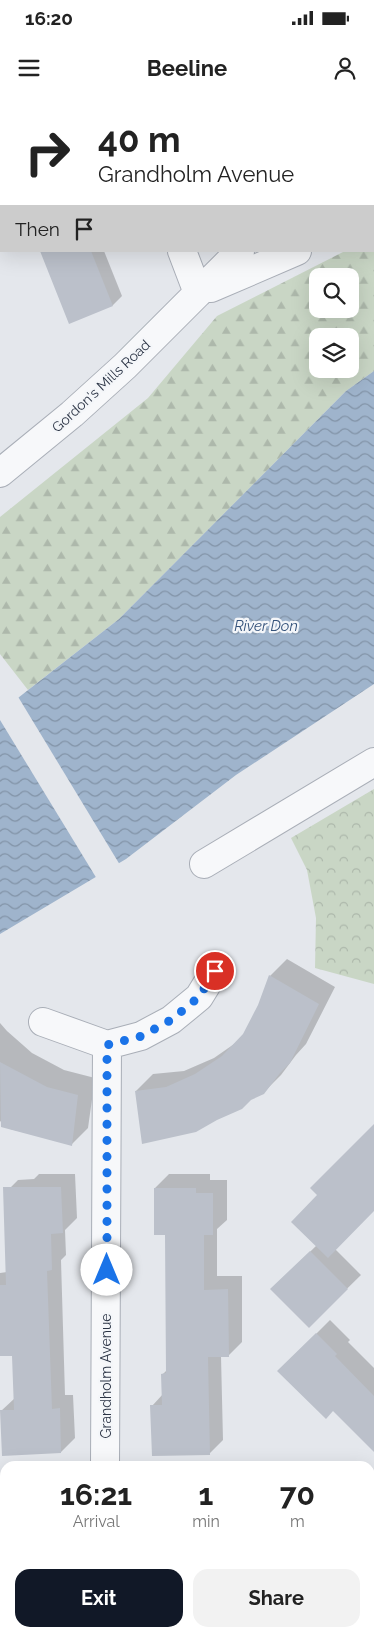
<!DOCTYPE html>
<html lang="en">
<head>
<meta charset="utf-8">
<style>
	:root { --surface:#fff; --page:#f2f2f2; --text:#222; --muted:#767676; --accent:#111827 }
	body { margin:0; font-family:Raleway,sans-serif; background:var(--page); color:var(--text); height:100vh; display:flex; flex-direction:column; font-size:19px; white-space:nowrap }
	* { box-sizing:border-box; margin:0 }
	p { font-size:16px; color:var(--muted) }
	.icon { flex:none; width:28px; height:28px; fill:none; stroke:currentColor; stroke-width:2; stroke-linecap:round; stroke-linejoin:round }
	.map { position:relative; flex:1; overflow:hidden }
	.sheet { position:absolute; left:0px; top:1361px; width:375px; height:176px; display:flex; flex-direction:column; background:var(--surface); border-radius:15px 15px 0 0; box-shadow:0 5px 20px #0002 }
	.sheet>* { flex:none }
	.guide { position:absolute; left:0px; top:0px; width:375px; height:152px; box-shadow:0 5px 20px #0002; background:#fff; color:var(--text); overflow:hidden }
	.controls { position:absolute; left:309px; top:168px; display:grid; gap:10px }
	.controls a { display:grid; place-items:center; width:50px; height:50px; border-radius:10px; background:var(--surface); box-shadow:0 5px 20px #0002; font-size:25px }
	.pin { position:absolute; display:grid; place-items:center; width:42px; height:42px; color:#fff; margin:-21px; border:2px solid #fff; border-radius:50%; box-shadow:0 1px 5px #0007 }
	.me { position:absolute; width:55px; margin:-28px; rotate:0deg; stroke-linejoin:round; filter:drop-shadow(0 0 4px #0008) }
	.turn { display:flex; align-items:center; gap:18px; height:105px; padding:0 15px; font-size:22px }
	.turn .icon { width:65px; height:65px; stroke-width:2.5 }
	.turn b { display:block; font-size:35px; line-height:42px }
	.then { display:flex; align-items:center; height:48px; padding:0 15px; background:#0003; gap:10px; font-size:19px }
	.eta { display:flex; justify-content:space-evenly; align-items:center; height:85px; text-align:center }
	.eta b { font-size:30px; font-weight:700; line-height:35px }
	.button { display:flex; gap:10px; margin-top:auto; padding:10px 15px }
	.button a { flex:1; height:58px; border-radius:15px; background:var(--accent); color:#fff; font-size:20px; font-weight:700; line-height:58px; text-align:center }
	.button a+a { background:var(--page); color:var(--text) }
	.status { display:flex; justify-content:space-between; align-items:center; height:35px; padding:0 25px; background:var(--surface); direction:ltr }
	.status svg { height:14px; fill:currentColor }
	header { display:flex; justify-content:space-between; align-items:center; height:65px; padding:0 15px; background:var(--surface); font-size:22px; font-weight:700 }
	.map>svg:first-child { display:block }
	.forest { fill:url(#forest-firs); fill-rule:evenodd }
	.park { fill:url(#park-crowns) }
	.water { fill:url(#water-waves) }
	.pier { fill:#e4e7ec }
	.shadow { fill:#0003 }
	.building { fill:#bbc0ca }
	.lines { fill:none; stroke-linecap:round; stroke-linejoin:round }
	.minor-casing { stroke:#a9aeb7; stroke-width:30 }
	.minor { stroke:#f7f8fa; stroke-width:28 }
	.route { stroke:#1a73e8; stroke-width:9; stroke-dasharray:0 16.2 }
	.labels { text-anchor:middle; stroke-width:4.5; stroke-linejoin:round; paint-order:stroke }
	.street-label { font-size:14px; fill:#2b3445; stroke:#f4f6f9 }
	.water-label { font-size:15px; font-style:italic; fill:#34527a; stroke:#f4f6f9 }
</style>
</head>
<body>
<div class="status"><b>16:20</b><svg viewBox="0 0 49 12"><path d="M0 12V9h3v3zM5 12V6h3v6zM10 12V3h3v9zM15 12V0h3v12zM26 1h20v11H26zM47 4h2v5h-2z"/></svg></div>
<header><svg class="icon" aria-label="menu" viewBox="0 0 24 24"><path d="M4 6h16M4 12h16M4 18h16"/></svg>Beeline<svg class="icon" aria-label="person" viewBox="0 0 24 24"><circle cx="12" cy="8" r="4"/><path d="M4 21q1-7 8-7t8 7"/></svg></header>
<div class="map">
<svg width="374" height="1537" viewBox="0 0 374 1537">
	<defs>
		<pattern id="forest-firs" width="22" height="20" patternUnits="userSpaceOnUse" patternTransform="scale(1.25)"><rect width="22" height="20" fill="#c9d6c5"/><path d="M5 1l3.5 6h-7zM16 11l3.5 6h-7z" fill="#adb8ab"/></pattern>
		<pattern id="park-crowns" width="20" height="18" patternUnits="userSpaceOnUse" patternTransform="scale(1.25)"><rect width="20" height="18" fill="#c9d6c5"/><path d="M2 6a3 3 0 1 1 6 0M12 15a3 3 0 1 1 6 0" fill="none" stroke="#adb8ab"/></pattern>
		<pattern id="water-waves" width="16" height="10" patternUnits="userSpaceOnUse" patternTransform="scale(1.25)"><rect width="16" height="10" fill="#9fb4cc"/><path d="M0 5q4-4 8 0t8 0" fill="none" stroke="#8293a7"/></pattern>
	</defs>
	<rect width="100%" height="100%" fill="#e4e7ec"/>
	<path class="forest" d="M 374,133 L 374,271 L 346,291 L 119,519 L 28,590 L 0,554 L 0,417 L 148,298 L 217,216 L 345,151 L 374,151 ZM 318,176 L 350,176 L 350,209 L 318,209 ZM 318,236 L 350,236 L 350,269 L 318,269 Z"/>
	<path class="park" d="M 374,689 L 374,884 L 315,868 L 316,818 L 307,770 L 291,738 Z"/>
	<path class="water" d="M 374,271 L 374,584 L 236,675 L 126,759 L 0,834 L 0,612 L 119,519 L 346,291 Z"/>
	<path class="pier" d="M 17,595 L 120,765 L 97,779 L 0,620 L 0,609 Z"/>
	<path class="shadow" d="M 0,0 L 58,0 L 59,1 L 1,1 L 1,32 Z
		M 274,0 L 346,0 L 273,1 Z
		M 41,151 L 104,151 L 122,196 L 113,205 L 70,222 Z
		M 287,859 L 335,887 L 306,944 L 296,955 L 281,975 L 263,993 L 136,991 L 153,974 L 184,971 L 214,958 L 237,942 L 244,934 L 259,906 L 270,876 Z
		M 0,923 L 7,931 L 32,953 L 64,970 L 95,978 L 88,1028 L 72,1044 L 10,1029 L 0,1021 Z
		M 374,1025 L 374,1110 L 335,1149 L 361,1175 L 309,1226 L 272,1189 L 317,1145 L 319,1095 Z
		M 39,1074 L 75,1074 L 77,1118 L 65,1130 L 66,1155 L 61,1160 L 65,1295 L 73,1295 L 75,1338 L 61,1352 L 1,1311 L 15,1298 L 13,1255 L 0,1255 L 0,1173 L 7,1172 L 4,1094 L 18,1080 L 34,1079 Z
		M 169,1074 L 210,1074 L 210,1080 L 227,1080 L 227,1120 L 217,1129 L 217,1176 L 242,1176 L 242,1242 L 228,1256 L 221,1256 L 223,1340 L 209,1354 L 152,1306 L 163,1294 L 163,1274 L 167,1270 L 166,1134 L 155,1088 Z
		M 330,1220 L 350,1240 L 348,1242 L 374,1268 L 374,1350 L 333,1309 L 279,1271 Z
		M 5,1431 L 5,1503 L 0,1505 L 0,1433 Z
		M 370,1448 L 374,1450 L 374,1537 L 360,1537 L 354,1532 L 370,1532 Z"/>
	<path class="building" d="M 40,151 L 91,151 L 113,206 L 69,224 Z
		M 269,875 L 319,904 L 290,963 L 280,973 L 264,994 L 251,1000 L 242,1009 L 217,1020 L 196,1032 L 142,1044 L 135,991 L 166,987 L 195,974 L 222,956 L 243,934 L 258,905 Z
		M 0,962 L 47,987 L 78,995 L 72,1046 L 1,1027 Z
		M 374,1024 L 374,1111 L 328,1158 L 291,1122 L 317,1095 L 310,1088 Z
		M 3,1087 L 61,1087 L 63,1133 L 51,1134 L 52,1170 L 47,1171 L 52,1309 L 60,1308 L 61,1353 L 2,1356 L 0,1310 L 14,1310 L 12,1256 L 0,1256 L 0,1185 L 6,1185 Z
		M 154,1088 L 196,1088 L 196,1093 L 213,1093 L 213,1135 L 204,1135 L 204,1190 L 228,1189 L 229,1257 L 208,1257 L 210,1355 L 152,1356 L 150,1305 L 162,1305 L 161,1274 L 166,1273 L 165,1135 L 154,1135 Z
		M 310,1151 L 348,1189 L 309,1228 L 270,1189 Z
		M 316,1233 L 337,1254 L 335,1256 L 374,1296 L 374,1352 L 333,1311 L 326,1319 L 277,1271 Z"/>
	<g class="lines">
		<g class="minor-casing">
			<path id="minor" d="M 123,0 L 123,1
				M 182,151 L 198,193
				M 211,188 L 297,151
				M 0,373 L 72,314 L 125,266 L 240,151
				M 204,764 L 374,662
				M 43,922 L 107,945 L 141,936 L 171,920 L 199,897 L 215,871
				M 105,1366 L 107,945
				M 0,1392 L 5,1391
				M 370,1426 L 374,1429
				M 191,1532 L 225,1537
				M 111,1537 L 184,1532"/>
		</g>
		<use href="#minor" class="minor"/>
	</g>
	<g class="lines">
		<path class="route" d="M 107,1170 L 107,945 L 142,936 L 171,920 L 199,897 L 215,871"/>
	</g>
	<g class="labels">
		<g class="street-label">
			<text transform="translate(101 286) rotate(-43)" y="5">Gordon's Mills Road</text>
			<text transform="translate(106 1276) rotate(-90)" y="5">Grandholm Avenue</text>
		</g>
		<g class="water-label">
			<text x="266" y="531">River Don</text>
		</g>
	</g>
</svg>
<div class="controls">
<a><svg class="icon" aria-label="search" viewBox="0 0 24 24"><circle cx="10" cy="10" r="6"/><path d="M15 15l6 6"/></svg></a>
<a><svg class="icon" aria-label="layers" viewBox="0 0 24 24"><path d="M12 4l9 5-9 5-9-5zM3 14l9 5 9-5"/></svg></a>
</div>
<div class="pin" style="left:215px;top:871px;background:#d93025"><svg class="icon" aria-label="arrive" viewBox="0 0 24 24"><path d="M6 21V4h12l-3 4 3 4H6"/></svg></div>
<svg class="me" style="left:107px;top:1170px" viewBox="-20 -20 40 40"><circle r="19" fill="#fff"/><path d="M0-13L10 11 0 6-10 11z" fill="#1a73e8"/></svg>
<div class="guide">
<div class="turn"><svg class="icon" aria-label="right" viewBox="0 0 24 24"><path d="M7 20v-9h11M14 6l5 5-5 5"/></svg><div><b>40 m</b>Grandholm Avenue</div></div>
<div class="then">Then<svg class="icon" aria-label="arrive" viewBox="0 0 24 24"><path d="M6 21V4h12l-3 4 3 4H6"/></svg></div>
</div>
<section class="sheet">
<div class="eta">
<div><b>16:21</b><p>Arrival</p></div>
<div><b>1</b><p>min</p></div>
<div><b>70</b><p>m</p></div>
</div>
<div class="button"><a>Exit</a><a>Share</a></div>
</section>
</div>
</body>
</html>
